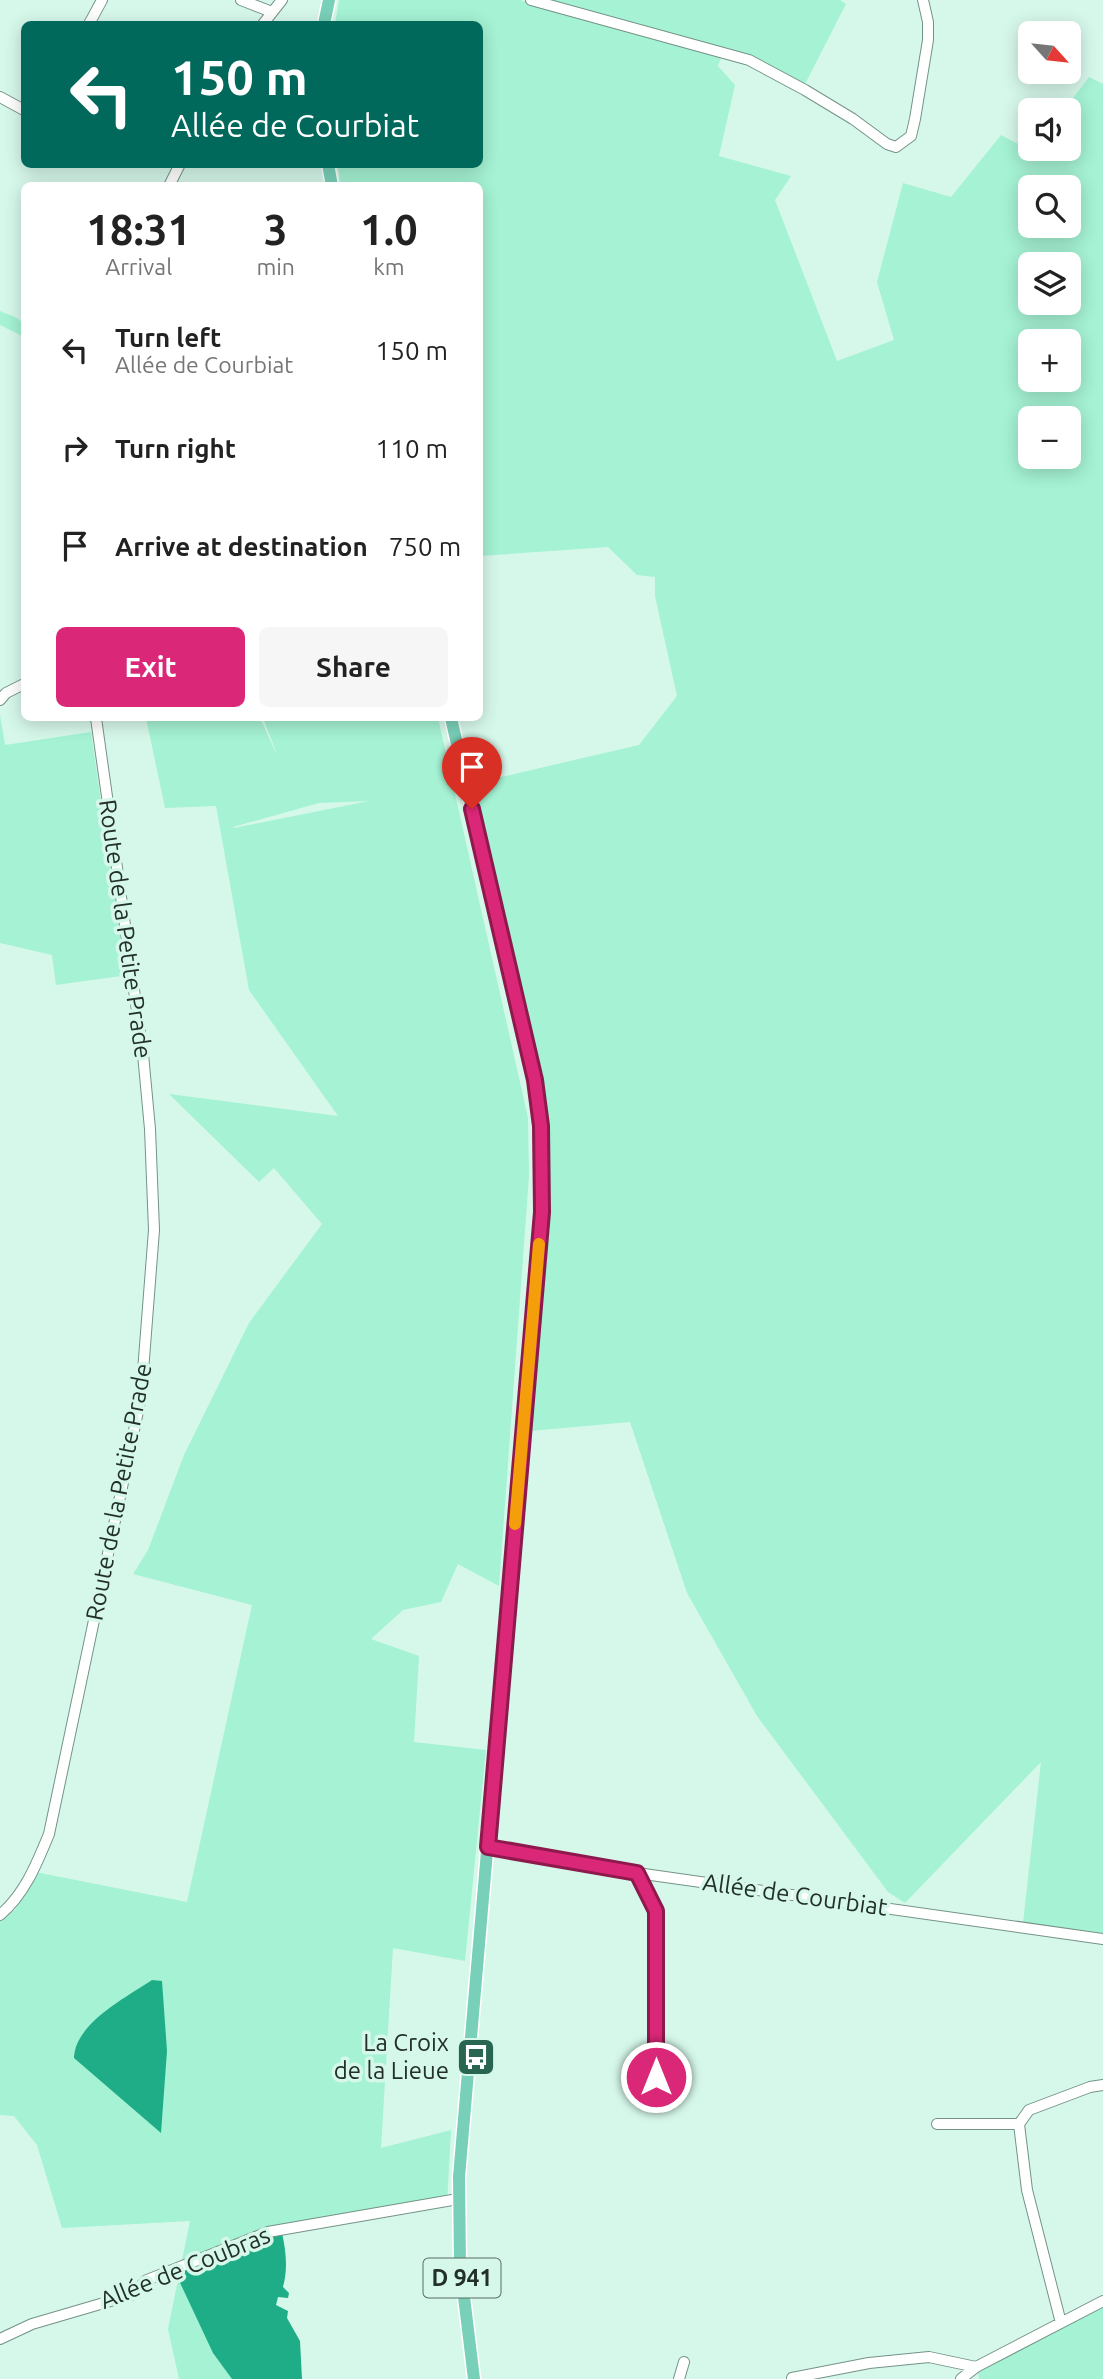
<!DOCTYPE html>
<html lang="en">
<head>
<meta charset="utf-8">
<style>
	:root { --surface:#fff; --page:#f6f6f6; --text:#222; --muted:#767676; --accent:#db2777 }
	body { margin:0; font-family:Ubuntu,sans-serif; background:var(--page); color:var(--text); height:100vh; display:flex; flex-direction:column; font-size:26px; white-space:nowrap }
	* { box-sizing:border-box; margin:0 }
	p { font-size:23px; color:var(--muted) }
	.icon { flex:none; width:38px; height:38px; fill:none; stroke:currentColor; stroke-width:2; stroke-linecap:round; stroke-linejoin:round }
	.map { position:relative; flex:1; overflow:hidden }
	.drawer { position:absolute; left:21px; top:182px; width:462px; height:539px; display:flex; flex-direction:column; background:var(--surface); border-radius:10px; box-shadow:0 4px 18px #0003 }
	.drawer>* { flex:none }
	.top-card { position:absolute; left:21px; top:21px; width:462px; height:147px; border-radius:10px; box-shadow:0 4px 18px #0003; background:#00695c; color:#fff; overflow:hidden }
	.needle { width:46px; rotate:117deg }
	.tools { position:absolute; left:1018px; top:21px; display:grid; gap:14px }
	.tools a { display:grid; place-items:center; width:63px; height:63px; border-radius:10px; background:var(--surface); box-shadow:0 4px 18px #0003; font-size:35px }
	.pin { position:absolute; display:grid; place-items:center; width:60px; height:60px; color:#fff; margin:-72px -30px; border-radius:50% 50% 50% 0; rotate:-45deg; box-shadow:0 0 7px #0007 }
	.pin .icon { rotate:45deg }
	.me { position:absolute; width:77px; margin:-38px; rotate:0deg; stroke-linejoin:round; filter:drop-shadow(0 0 5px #0008) }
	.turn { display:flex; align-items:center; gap:24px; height:147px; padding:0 35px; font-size:32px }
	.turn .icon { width:91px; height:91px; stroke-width:2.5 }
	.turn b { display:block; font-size:49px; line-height:60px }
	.eta { display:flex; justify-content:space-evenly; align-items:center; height:119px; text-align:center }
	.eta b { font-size:42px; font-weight:700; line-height:49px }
	.action { display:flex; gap:14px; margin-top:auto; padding:14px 35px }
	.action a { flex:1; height:80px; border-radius:10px; background:var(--accent); color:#fff; font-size:28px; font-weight:700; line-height:80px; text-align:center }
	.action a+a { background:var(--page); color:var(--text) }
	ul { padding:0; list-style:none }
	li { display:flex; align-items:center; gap:21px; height:98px; padding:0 35px }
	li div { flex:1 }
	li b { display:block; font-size:26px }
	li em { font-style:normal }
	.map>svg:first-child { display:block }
	.green { fill:#a5f2d4; fill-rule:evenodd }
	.water { fill:#1ead86 }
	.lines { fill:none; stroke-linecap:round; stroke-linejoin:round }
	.minor-casing { stroke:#749387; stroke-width:12 }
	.major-casing { stroke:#fff; stroke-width:15 }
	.minor { stroke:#fff; stroke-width:10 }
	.major { stroke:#79d0b8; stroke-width:12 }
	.route-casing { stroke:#8e194d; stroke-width:18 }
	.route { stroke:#db2777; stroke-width:12 }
	.slow { stroke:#f59e0b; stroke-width:12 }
	.labels { text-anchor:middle; stroke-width:7; stroke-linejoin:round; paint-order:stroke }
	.shield { fill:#d6f8ea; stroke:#586b64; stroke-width:2 }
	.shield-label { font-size:23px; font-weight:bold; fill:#222f2a }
	.street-label { font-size:24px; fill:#222f2a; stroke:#d6f8ea }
	.poi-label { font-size:24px; fill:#222f2a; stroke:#d6f8ea; text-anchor:end }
</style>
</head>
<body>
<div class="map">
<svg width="1103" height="2379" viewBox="0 0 1103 2379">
	<rect width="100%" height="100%" fill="#d6f8ea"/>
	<path class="green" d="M 339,0 L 520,0 L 722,55 L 718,66 L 735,85 L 719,156 L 791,176 L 775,200 L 837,361 L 894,340 L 877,282 L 903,183 L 951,197 L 1001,135 L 1033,152 L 1036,149 L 1069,149 L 1069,110 L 1064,110 L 1089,77 L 1103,84 L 1103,1934 L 1023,1923 L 1041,1762 L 905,1903 L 888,1892 L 757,1716 L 687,1593 L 630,1422 L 530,1431 L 550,1143 L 545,1103 L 476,789 L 484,781 L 639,745 L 677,696 L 655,596 L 655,577 L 637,575 L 608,547 L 480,556 L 480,186 L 340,185 L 338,165 L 480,164 L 480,24 L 335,24 ZM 1031,187 L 1069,187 L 1069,226 L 1031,226 ZM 1031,264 L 1069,264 L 1069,303 L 1031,303 ZM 1031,341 L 1069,341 L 1069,380 L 1031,380 ZM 1031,418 L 1069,418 L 1069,457 L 1031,457 Z
		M 546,0 L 840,0 L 846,4 L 804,86 L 750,57 Z
		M 0,311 C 16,318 25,317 24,337 L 0,325 Z
		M 0,715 L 5,745 L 91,732 L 125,970 L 121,976 L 56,985 L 52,955 L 0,943 Z
		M 146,718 L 260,718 L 278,757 L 263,718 L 438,718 L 528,1118 L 529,1176 L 499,1586 L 458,1564 L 441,1602 L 403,1610 L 371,1639 L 419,1656 L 414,1742 L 486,1750 L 465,1961 L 393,1948 L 381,2148 L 451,2130 L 447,2205 L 268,2235 L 259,2379 L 179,2379 L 168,2329 L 190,2221 L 62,2228 L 37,2145 L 14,2116 L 0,2115 L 0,1920 L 15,1910 L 35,1872 L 187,1902 L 252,1605 L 133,1574 L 148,1550 L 184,1455 L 249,1323 L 322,1224 L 274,1168 L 259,1182 L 169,1094 L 338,1116 L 249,990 L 216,806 L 165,808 ZM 369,801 L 234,828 L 233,827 L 319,803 Z
		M 1103,2307 L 1103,2379 L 979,2379 L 978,2370 Z"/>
	<path class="water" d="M 152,1980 L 162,1981 L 167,2051 L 161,2133 L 74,2058 C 75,2023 127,1997 152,1980 Z
		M 282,2233 C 286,2251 288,2269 283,2287 L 289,2293 L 288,2298 L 278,2297 L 276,2305 L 288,2311 L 287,2318 L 300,2341 L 302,2379 L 232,2379 L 213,2353 L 175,2272 C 210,2261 245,2239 282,2233 Z"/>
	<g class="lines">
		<g class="minor-casing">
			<path id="minor" d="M 241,0 L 272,12
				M 531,0 L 749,60 L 805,90 L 853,119 L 887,144 L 896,147 L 911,136 L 915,119 L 928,40 L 928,22 L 923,0
				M 89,24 L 102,0
				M 263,24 L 282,0
				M 0,97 L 24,110
				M 169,186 L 180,164
				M 0,700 L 6,693 L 24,684
				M 488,1847 L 637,1873 L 1103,1939
				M 637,1873 L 656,1911 L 656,2076
				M 0,1915 C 25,1894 37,1863 49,1834 L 141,1397 L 154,1230 L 150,1129 L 143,1054 L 96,718
				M 937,2124 L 1019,2124
				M 1061,2323 L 1027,2190 L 1019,2124 L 1029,2110 L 1090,2087 L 1103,2085
				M 0,2339 L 32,2324 L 131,2295 L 147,2280 L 268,2232 L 458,2199
				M 792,2378 L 869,2363 L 929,2357 L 976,2367
				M 679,2379 L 684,2362
				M 961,2379 L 976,2367 L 1103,2301"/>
		</g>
		<g class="major-casing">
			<path id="major" d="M 324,24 L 329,0
				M 328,164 L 332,186
				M 451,718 L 535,1080 C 541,1124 543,1167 542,1212 L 459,2177 L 460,2264 L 474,2379"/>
		</g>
		<use href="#minor" class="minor"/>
		<use href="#major" class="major"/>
	</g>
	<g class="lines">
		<g class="route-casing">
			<path id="route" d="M 472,809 L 535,1080 L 541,1126 L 542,1212 L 488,1847 L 637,1873 L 656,1911 L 656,2077"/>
		</g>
		<use href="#route" class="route"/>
		<path class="slow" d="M 515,1524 L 539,1244"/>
	</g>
	<defs>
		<g id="bus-square" transform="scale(2.0125)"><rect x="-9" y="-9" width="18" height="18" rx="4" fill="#296652" stroke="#d6f8ea"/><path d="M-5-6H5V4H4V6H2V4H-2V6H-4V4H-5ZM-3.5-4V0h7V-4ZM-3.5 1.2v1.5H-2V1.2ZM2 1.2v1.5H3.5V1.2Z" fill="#fff"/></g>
	</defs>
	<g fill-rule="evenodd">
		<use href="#bus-square" x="476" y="2057"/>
	</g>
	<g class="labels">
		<rect class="shield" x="423.5" y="2258.5" width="77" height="39" rx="5"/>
		<g class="shield-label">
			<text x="462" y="2286">D 941</text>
		</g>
		<g class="street-label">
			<text transform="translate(125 929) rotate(82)" y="8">Route de la Petite Prade</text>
			<text transform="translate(119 1492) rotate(-79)" y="8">Route de la Petite Prade</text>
			<text transform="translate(795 1895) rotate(8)" y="8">Allée de Courbiat</text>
			<text transform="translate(185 2268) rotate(-22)" y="8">Allée de Coubras</text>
		</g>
		<g class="poi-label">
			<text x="449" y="2051">La Croix<tspan x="449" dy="28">de la Lieue</tspan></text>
		</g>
	</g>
</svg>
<div class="tools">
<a><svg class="needle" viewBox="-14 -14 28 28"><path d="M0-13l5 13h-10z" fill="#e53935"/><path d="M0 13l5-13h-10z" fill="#767676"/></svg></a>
<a><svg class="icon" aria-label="sound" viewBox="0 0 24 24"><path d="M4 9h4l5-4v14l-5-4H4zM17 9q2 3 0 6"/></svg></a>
<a><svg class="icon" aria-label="search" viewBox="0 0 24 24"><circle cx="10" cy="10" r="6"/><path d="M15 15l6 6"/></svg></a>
<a><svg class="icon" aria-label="layers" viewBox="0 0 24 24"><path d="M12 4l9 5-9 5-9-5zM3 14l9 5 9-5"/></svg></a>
<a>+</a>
<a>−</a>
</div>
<div class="pin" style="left:472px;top:809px;background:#d93025"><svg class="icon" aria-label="arrive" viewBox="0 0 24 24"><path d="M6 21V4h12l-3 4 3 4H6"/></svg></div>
<svg class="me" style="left:656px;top:2077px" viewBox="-20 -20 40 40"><circle r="17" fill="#db2777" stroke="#fff" stroke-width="3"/><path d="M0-11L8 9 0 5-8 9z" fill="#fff"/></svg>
<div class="top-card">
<div class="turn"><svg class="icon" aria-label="left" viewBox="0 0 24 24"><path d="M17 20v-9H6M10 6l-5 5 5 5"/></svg><div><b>150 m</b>Allée de Courbiat</div></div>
</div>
<section class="drawer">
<div class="eta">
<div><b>18:31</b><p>Arrival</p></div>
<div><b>3</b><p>min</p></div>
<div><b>1.0</b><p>km</p></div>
</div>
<ul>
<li><svg class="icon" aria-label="left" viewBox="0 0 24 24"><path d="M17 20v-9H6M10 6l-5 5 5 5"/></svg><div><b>Turn left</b><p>Allée de Courbiat</p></div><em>150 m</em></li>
<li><svg class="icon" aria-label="right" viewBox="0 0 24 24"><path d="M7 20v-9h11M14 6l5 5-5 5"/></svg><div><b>Turn right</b></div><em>110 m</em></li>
<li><svg class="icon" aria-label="arrive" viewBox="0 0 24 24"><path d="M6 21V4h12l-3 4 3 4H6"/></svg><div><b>Arrive at destination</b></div><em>750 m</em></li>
</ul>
<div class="action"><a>Exit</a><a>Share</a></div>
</section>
</div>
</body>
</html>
